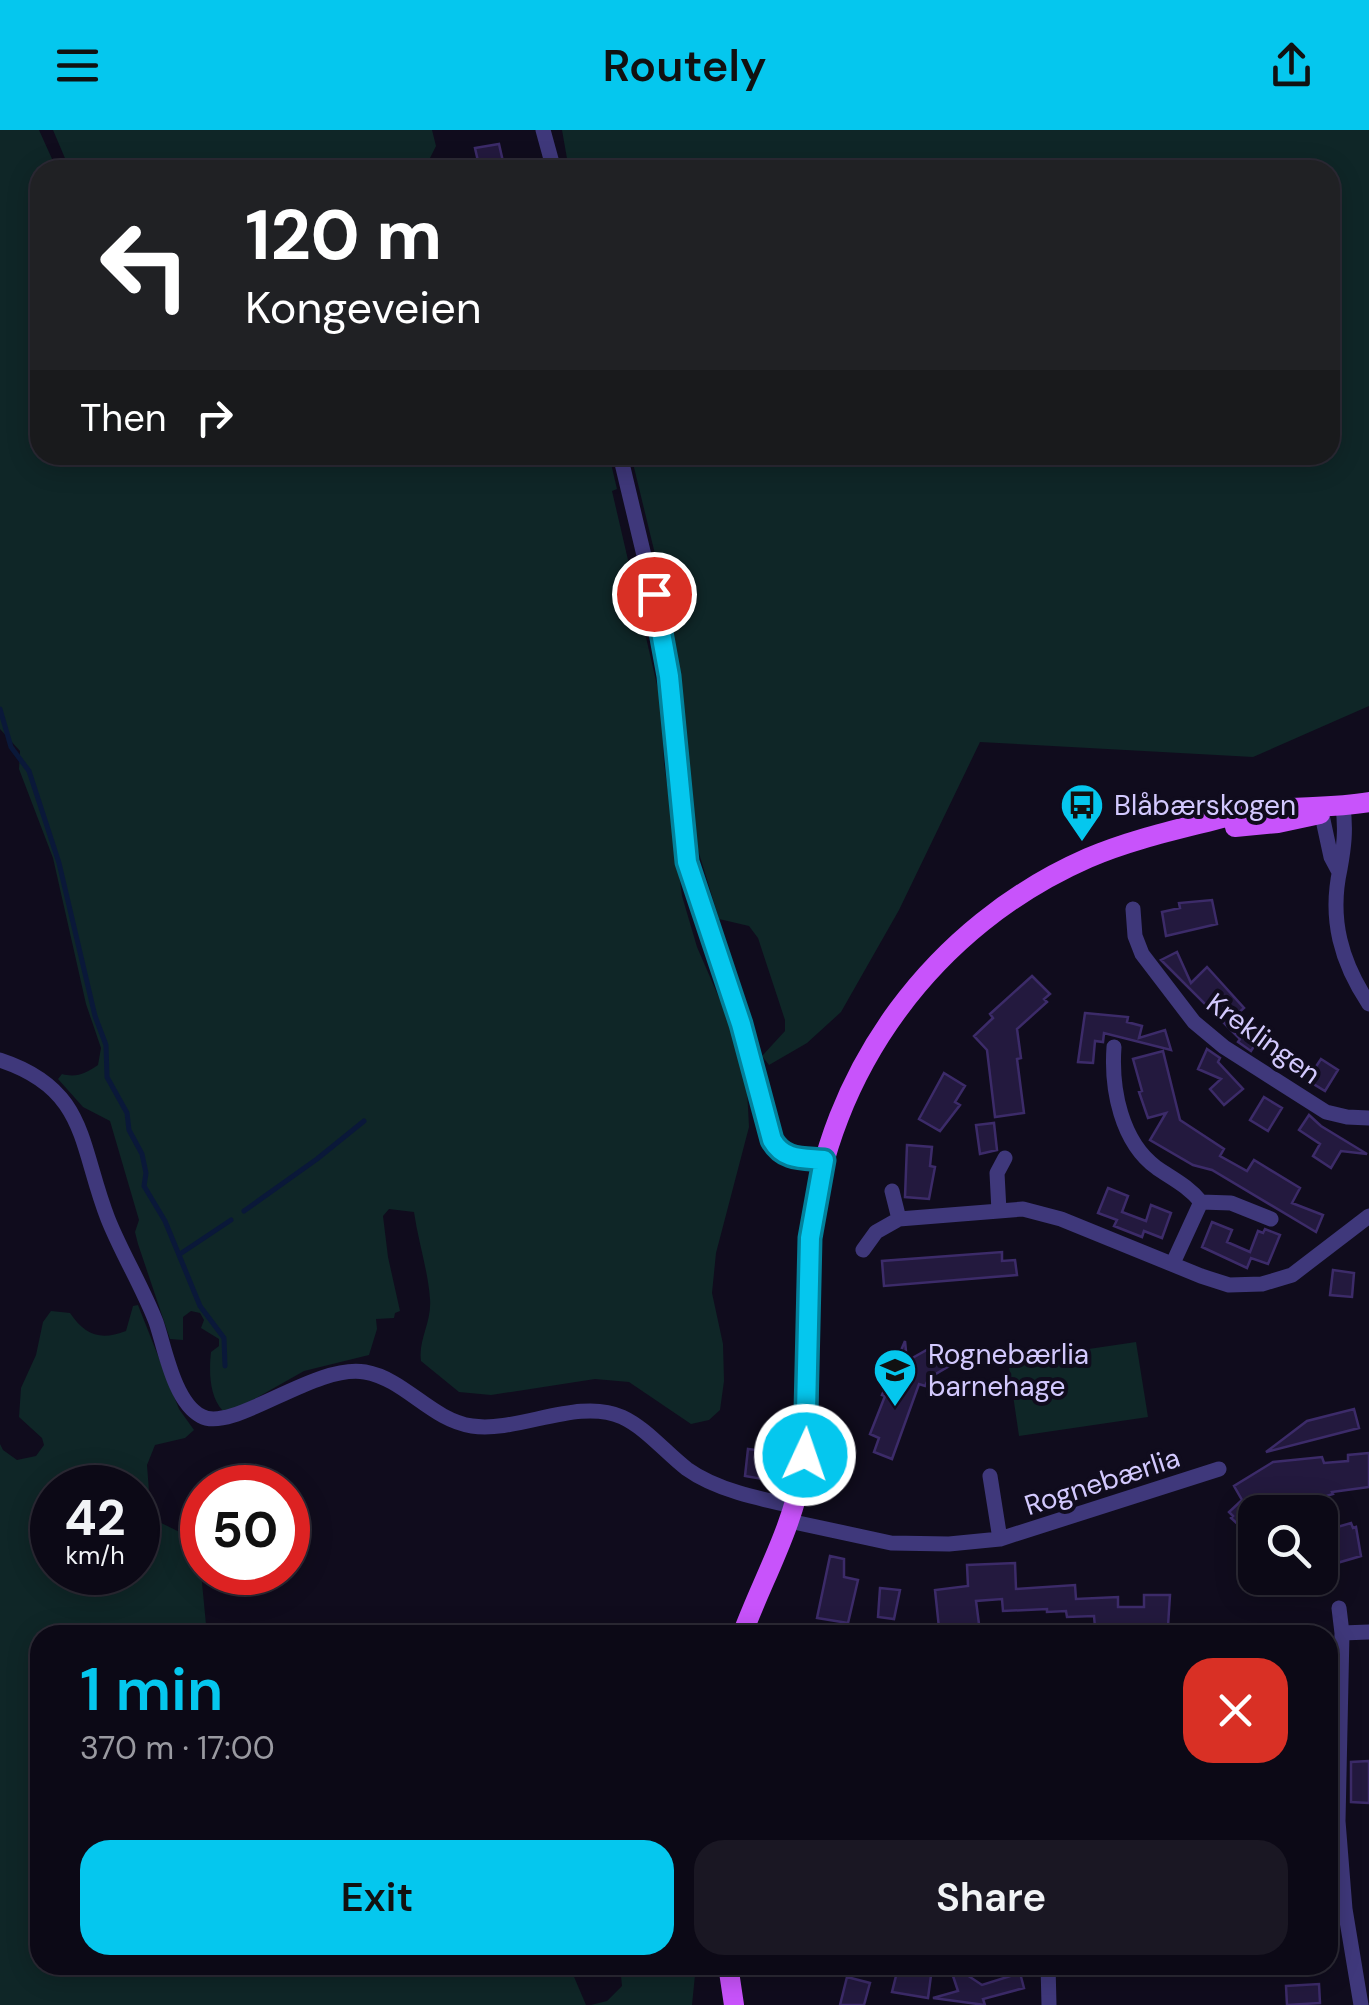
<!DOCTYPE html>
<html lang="en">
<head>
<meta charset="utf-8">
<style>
	:root { --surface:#0c0916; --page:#1a1723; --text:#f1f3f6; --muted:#9a9aa1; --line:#2c2a35; --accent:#05c7ee }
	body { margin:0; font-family:"DM Sans",sans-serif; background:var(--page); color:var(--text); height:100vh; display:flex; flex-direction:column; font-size:38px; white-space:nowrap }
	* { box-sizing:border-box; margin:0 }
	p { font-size:32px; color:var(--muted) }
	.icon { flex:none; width:55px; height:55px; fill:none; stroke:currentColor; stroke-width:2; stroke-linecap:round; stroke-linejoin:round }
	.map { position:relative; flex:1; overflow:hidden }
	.panel { position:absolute; left:30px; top:1495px; width:1308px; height:350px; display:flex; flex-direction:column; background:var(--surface); border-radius:30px; box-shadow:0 5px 25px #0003,0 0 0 2px var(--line) }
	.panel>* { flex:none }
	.guide { position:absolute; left:30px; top:30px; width:1310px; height:305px; border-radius:30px; box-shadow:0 5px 25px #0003,0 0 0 2px var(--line); background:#202124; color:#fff; overflow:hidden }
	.tools { position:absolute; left:1238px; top:1365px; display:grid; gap:20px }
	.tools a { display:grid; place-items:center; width:100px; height:100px; border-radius:20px; background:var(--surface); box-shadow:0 5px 25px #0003,0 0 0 2px var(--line); font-size:50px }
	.speed { position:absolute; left:30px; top:1335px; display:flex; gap:20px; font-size:50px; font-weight:700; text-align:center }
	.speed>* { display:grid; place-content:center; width:130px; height:130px; border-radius:50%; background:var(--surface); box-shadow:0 5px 25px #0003,0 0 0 2px var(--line); line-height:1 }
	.speed small { font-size:25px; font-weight:400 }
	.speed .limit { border:15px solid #d22; background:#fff; color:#111 }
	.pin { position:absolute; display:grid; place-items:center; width:85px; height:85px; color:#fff; margin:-42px; border:5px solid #fff; border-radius:50%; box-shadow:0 2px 10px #0007 }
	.me { position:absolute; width:110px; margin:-55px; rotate:3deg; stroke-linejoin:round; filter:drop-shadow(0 0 8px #0008) }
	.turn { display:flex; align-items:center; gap:35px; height:210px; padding:0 50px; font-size:45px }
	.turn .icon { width:130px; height:130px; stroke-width:2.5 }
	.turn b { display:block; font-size:70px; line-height:85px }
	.then { display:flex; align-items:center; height:95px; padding:0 50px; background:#0003; gap:20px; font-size:38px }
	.round { display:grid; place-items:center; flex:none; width:105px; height:105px; border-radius:30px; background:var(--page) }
	.overview { display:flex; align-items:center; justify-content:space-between; height:170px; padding:0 50px }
	h1 { font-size:60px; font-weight:600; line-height:75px; color:var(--accent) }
	.button { display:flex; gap:20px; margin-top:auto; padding:20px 50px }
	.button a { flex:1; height:115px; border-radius:30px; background:var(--accent); color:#111; font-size:40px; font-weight:600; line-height:115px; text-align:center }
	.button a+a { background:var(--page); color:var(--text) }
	header { display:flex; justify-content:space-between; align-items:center; height:130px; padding:0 50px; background:var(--accent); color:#111; font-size:45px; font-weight:600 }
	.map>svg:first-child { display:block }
	.green { fill:#0f2627; fill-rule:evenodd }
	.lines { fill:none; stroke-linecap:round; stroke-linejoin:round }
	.stream { stroke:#0a1839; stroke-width:5 }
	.building { fill:#23193e; stroke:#3c2b69; stroke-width:2.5 }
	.minor { stroke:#3f387b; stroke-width:15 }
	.major { stroke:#c853fb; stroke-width:20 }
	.route-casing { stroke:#03819b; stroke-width:25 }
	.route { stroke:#05c7ee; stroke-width:18 }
	.labels { text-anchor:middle; stroke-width:8; stroke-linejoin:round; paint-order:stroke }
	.poi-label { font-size:28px; fill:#d3c9fe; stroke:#100c1d; text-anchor:start }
	.street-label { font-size:28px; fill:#d3c9fe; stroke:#100c1d }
</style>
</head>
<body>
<header><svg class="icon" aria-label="menu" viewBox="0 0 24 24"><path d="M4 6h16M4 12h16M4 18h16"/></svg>Routely<svg class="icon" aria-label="share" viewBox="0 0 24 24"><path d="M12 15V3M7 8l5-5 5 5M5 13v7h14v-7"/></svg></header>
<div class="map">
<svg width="1369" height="1875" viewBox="0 0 1369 1875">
	<rect width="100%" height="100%" fill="#100c1d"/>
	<path class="green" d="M 0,0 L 39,0 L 57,40 L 40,40 L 40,325 L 609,325 L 617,359 L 612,361 L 661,572 L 664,633 L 682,766 L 697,817 L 740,916 L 747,959 L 749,997 L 716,1123 L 712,1163 L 723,1214 L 724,1251 L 720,1280 L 709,1290 L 691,1294 L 629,1252 L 595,1249 L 491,1265 L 459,1262 L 421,1231 C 418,1210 432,1192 430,1169 C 428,1140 418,1111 414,1082 L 389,1079 L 383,1086 L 388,1127 L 400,1181 L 395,1183 L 394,1188 L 376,1189 L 377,1199 L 369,1225 L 304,1241 L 233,1281 L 223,1281 C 209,1266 209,1241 211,1222 L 219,1216 L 219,1209 L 201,1198 L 204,1190 L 200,1183 L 191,1181 L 183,1187 L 183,1210 L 170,1209 L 138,1114 L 135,1102 L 139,1090 L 110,991 L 83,977 L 58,949 L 62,944 C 77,948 86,943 98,935 L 101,918 L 86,874 L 53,728 L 19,639 L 20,621 L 0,599 Z
		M 53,0 L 432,0 L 436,16 L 424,40 L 70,40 Z
		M 562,0 L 1369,0 L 1369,576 L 1253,627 L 980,612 L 899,780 L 841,882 L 807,913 L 769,935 L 762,926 L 785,901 L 785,890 L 758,808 L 749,796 L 719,789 L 698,720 L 670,486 L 631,325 L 1330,325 L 1330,40 L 569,40 Z
		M 138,1175 L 179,1279 L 194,1300 L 185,1308 L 155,1315 L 147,1335 L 151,1388 L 198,1411 L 207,1505 L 40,1505 L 40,1835 L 569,1835 L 586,1875 L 0,1875 L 0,1314 L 3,1320 L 17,1330 L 36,1326 L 44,1315 L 42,1308 L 19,1287 L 21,1258 L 36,1225 L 43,1192 L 51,1181 L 70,1183 C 85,1205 100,1211 126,1201 L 133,1176 ZM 52,1358 L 138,1358 L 138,1442 L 52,1442 Z
		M 1136,1212 L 1148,1287 L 1019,1306 L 1008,1231 Z
		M 620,1835 L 696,1835 L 692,1875 L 591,1875 L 607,1871 L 622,1856 Z"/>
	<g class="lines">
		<path class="stream" d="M 0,579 L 11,617 L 29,641 L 59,733 L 95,886 L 106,915 L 107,947 L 127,983 L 129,1000 L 142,1024 L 146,1043 L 144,1056 L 165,1091 L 200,1176 L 224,1208 L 225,1236
			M 244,1081 L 317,1029 L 364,991
			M 180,1124 L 231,1090"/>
	</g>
	<path class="building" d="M 499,14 L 504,36 L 480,40 L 475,18 Z
		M 1212,770 L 1217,794 L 1166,806 L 1162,782 L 1180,778 L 1179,773 Z
		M 1177,822 L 1191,853 L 1207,837 L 1244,878 L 1232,889 L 1260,907 L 1251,921 L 1238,912 L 1240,909 L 1161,830 Z
		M 1032,846 L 1050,864 L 1044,869 L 1047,872 L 1017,899 L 1021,928 L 1017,929 L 1024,983 L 995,987 L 987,920 L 974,906 L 993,888 L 990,884 Z
		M 1085,883 L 1128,887 L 1127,892 L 1142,896 L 1139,908 L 1165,900 L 1171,920 L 1104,903 L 1103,912 L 1095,911 L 1093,933 L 1078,932 Z
		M 1207,919 L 1220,928 L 1218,932 L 1243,959 L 1224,975 L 1210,959 L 1221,949 L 1198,939 Z
		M 1163,921 L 1180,990 L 1224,1019 L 1220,1026 L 1247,1041 L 1254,1030 L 1300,1058 L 1292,1073 L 1323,1085 L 1316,1102 L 1212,1040 L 1193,1035 L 1150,1010 L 1166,983 L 1148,988 L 1139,962 L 1142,961 L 1133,929 Z
		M 1321,929 L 1338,940 L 1325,961 L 1307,950 Z
		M 944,943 L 965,956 L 955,972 L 960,975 L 940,1001 L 919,989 Z
		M 1264,967 L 1282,978 L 1268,1001 L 1250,990 Z
		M 1309,985 L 1321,996 L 1367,1024 L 1341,1021 L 1331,1038 L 1313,1026 L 1320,1014 L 1299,1000 Z
		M 994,993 L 997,1020 L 980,1024 L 976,995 Z
		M 907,1015 L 932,1017 L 930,1036 L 935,1037 L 929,1069 L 905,1067 Z
		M 1108,1058 L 1128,1066 L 1122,1082 L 1146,1091 L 1151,1075 L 1171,1083 L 1162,1108 L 1144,1101 L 1142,1107 L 1114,1096 L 1117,1090 L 1098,1083 Z
		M 1212,1092 L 1232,1100 L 1227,1112 L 1250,1122 L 1258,1101 L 1263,1103 L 1265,1099 L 1280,1105 L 1268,1134 L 1251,1128 L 1247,1138 L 1202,1117 Z
		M 1002,1122 L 1002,1131 L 1015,1130 L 1017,1145 L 884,1156 L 882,1131 Z
		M 1333,1140 L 1354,1143 L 1352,1167 L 1330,1165 Z
		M 905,1211 L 907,1231 L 939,1213 L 951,1235 L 929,1248 L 925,1256 L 919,1254 L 892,1329 L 874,1322 L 879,1308 L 870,1304 L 885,1266 L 882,1265 Z
		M 1354,1279 L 1359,1298 L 1266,1322 L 1307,1291 Z
		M 748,1319 L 771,1322 L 768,1350 L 745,1346 Z
		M 1369,1323 L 1369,1357 L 1332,1362 L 1333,1364 L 1294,1376 L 1296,1382 L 1255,1382 L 1255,1410 L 1231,1388 L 1233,1386 L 1229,1382 L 1242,1370 L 1234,1356 L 1273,1332 L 1322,1327 L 1324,1333 L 1348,1331 L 1348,1325 Z
		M 1351,1393 L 1353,1398 L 1356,1397 L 1361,1426 L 1320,1438 L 1320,1402 Z
		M 830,1426 L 844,1429 L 844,1447 L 858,1450 L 848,1493 L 817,1488 Z
		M 1015,1433 L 1016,1459 L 1075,1455 L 1076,1469 L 1118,1467 L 1118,1477 L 1144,1477 L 1144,1465 L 1170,1465 L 1168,1496 L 1095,1497 L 1094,1486 L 1067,1487 L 1066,1481 L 1047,1482 L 1047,1479 L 1003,1481 L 1002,1469 L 976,1471 L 979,1494 L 939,1498 L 935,1460 L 968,1456 L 967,1435 Z
		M 880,1458 L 900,1460 L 894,1489 L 878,1487 Z
		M 1369,1631 L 1369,1673 L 1351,1672 L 1351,1632 Z
		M 902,1835 L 932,1838 L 928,1868 L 892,1862 L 898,1838 Z
		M 964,1843 L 982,1855 L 1020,1843 L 1024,1858 L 983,1869 L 985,1875 L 933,1868 L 958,1861 L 953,1846 Z
		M 847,1847 L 870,1853 L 864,1875 L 840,1875 Z
		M 1319,1854 L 1320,1873 L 1287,1875 L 1286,1856 Z"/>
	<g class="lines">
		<path class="minor" d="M 543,0 L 554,40
			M 620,325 L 663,505 L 691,751 L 741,894 L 773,1010 C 783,1031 803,1028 824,1030
			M 1320,676 L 1331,727 L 1339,742
			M 1343,677 C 1346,700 1344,717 1340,739 C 1329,789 1341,832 1369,874
			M 1133,779 L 1135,806 L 1142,824 L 1194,892 L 1224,917 L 1326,982 L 1347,987 L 1369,988
			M 1114,917 C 1111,959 1121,1012 1157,1038 C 1173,1049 1188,1056 1201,1072 L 1231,1073 L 1271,1089
			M 0,930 C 88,959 79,1015 108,1089 C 122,1124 142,1156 156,1192 C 165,1218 174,1272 201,1286 C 232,1304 315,1233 365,1242 C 405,1249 431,1290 472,1296 C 518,1303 578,1267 622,1287 C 646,1298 666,1323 687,1339 C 716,1360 760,1369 794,1376
			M 892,1061 L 899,1089
			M 999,1081 L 997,1043 L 1005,1028
			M 863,1120 L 876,1102 L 899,1089 L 1023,1079 L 1061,1089 L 1201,1146 L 1229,1155 L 1262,1154 L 1292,1145 L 1369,1086
			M 1173,1133 L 1201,1072
			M 990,1346 L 1000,1409
			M 789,1391 L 891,1413 L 949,1414 L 1000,1409 L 1219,1339
			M 1339,1478 L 1342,1503 L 1338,1691 L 1345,1779 L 1361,1875
			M 1342,1503 L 1369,1502
			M 1048,1835 L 1049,1875"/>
		<path class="major" d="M 1235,697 L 1278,693 L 1320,684
			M 742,1505 C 762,1451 792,1399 802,1342 C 816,1264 801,1185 810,1107 C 827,940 935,795 1088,728 C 1132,709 1180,699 1226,687 C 1274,674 1321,680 1369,672
			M 728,1835 L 734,1875"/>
	</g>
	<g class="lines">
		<g class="route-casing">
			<path id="route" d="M 654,464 L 669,546 L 687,732 L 741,894 L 772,1010 C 784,1031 803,1028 824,1030 L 810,1108 L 805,1325"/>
		</g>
		<use href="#route" class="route"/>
	</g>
	<defs>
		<g id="bus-pin" transform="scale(2.25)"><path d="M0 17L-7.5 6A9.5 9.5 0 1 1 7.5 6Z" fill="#05c7ee" stroke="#100c1d"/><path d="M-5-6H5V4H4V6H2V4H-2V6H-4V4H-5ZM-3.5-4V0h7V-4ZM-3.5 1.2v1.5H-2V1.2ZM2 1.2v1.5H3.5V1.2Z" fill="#111"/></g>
		<g id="school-pin" transform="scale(2.25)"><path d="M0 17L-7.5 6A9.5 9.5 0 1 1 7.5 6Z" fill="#05c7ee" stroke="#100c1d"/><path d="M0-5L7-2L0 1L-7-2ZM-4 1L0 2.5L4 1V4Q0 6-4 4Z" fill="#111"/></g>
	</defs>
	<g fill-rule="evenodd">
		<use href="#bus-pin" x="1082" y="675"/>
		<use href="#school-pin" x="895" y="1240"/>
	</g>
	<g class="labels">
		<g class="poi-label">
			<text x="1114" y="685">Blåbærskogen</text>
			<text x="928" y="1234">Rognebærlia<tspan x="928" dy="32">barnehage</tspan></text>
		</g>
		<g class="street-label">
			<text transform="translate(1264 908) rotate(36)" y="10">Kreklingen</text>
			<text transform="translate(1102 1351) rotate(-18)" y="10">Rognebærlia</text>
		</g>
	</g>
</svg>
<div class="tools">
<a><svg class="icon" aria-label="search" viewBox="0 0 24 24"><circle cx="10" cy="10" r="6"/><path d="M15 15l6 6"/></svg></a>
</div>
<div class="speed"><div>42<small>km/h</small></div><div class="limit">50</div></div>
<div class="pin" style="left:654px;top:464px;background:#d93025"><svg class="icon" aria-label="arrive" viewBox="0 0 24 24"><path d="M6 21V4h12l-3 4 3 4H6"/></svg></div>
<svg class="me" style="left:805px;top:1325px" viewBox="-20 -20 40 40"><circle r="17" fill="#05c7ee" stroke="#fff" stroke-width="3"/><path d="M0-11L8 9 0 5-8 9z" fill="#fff"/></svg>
<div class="guide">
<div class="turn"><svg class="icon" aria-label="left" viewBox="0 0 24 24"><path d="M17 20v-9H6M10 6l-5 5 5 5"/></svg><div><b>120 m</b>Kongeveien</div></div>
<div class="then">Then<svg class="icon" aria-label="right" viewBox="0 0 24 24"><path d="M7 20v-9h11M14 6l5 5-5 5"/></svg></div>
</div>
<section class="panel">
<div class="overview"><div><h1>1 min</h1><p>370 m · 17:00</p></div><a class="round" style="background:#d93025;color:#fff"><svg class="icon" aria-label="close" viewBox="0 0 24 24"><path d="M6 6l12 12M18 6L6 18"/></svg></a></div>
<div class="button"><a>Exit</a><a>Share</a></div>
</section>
</div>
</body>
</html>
